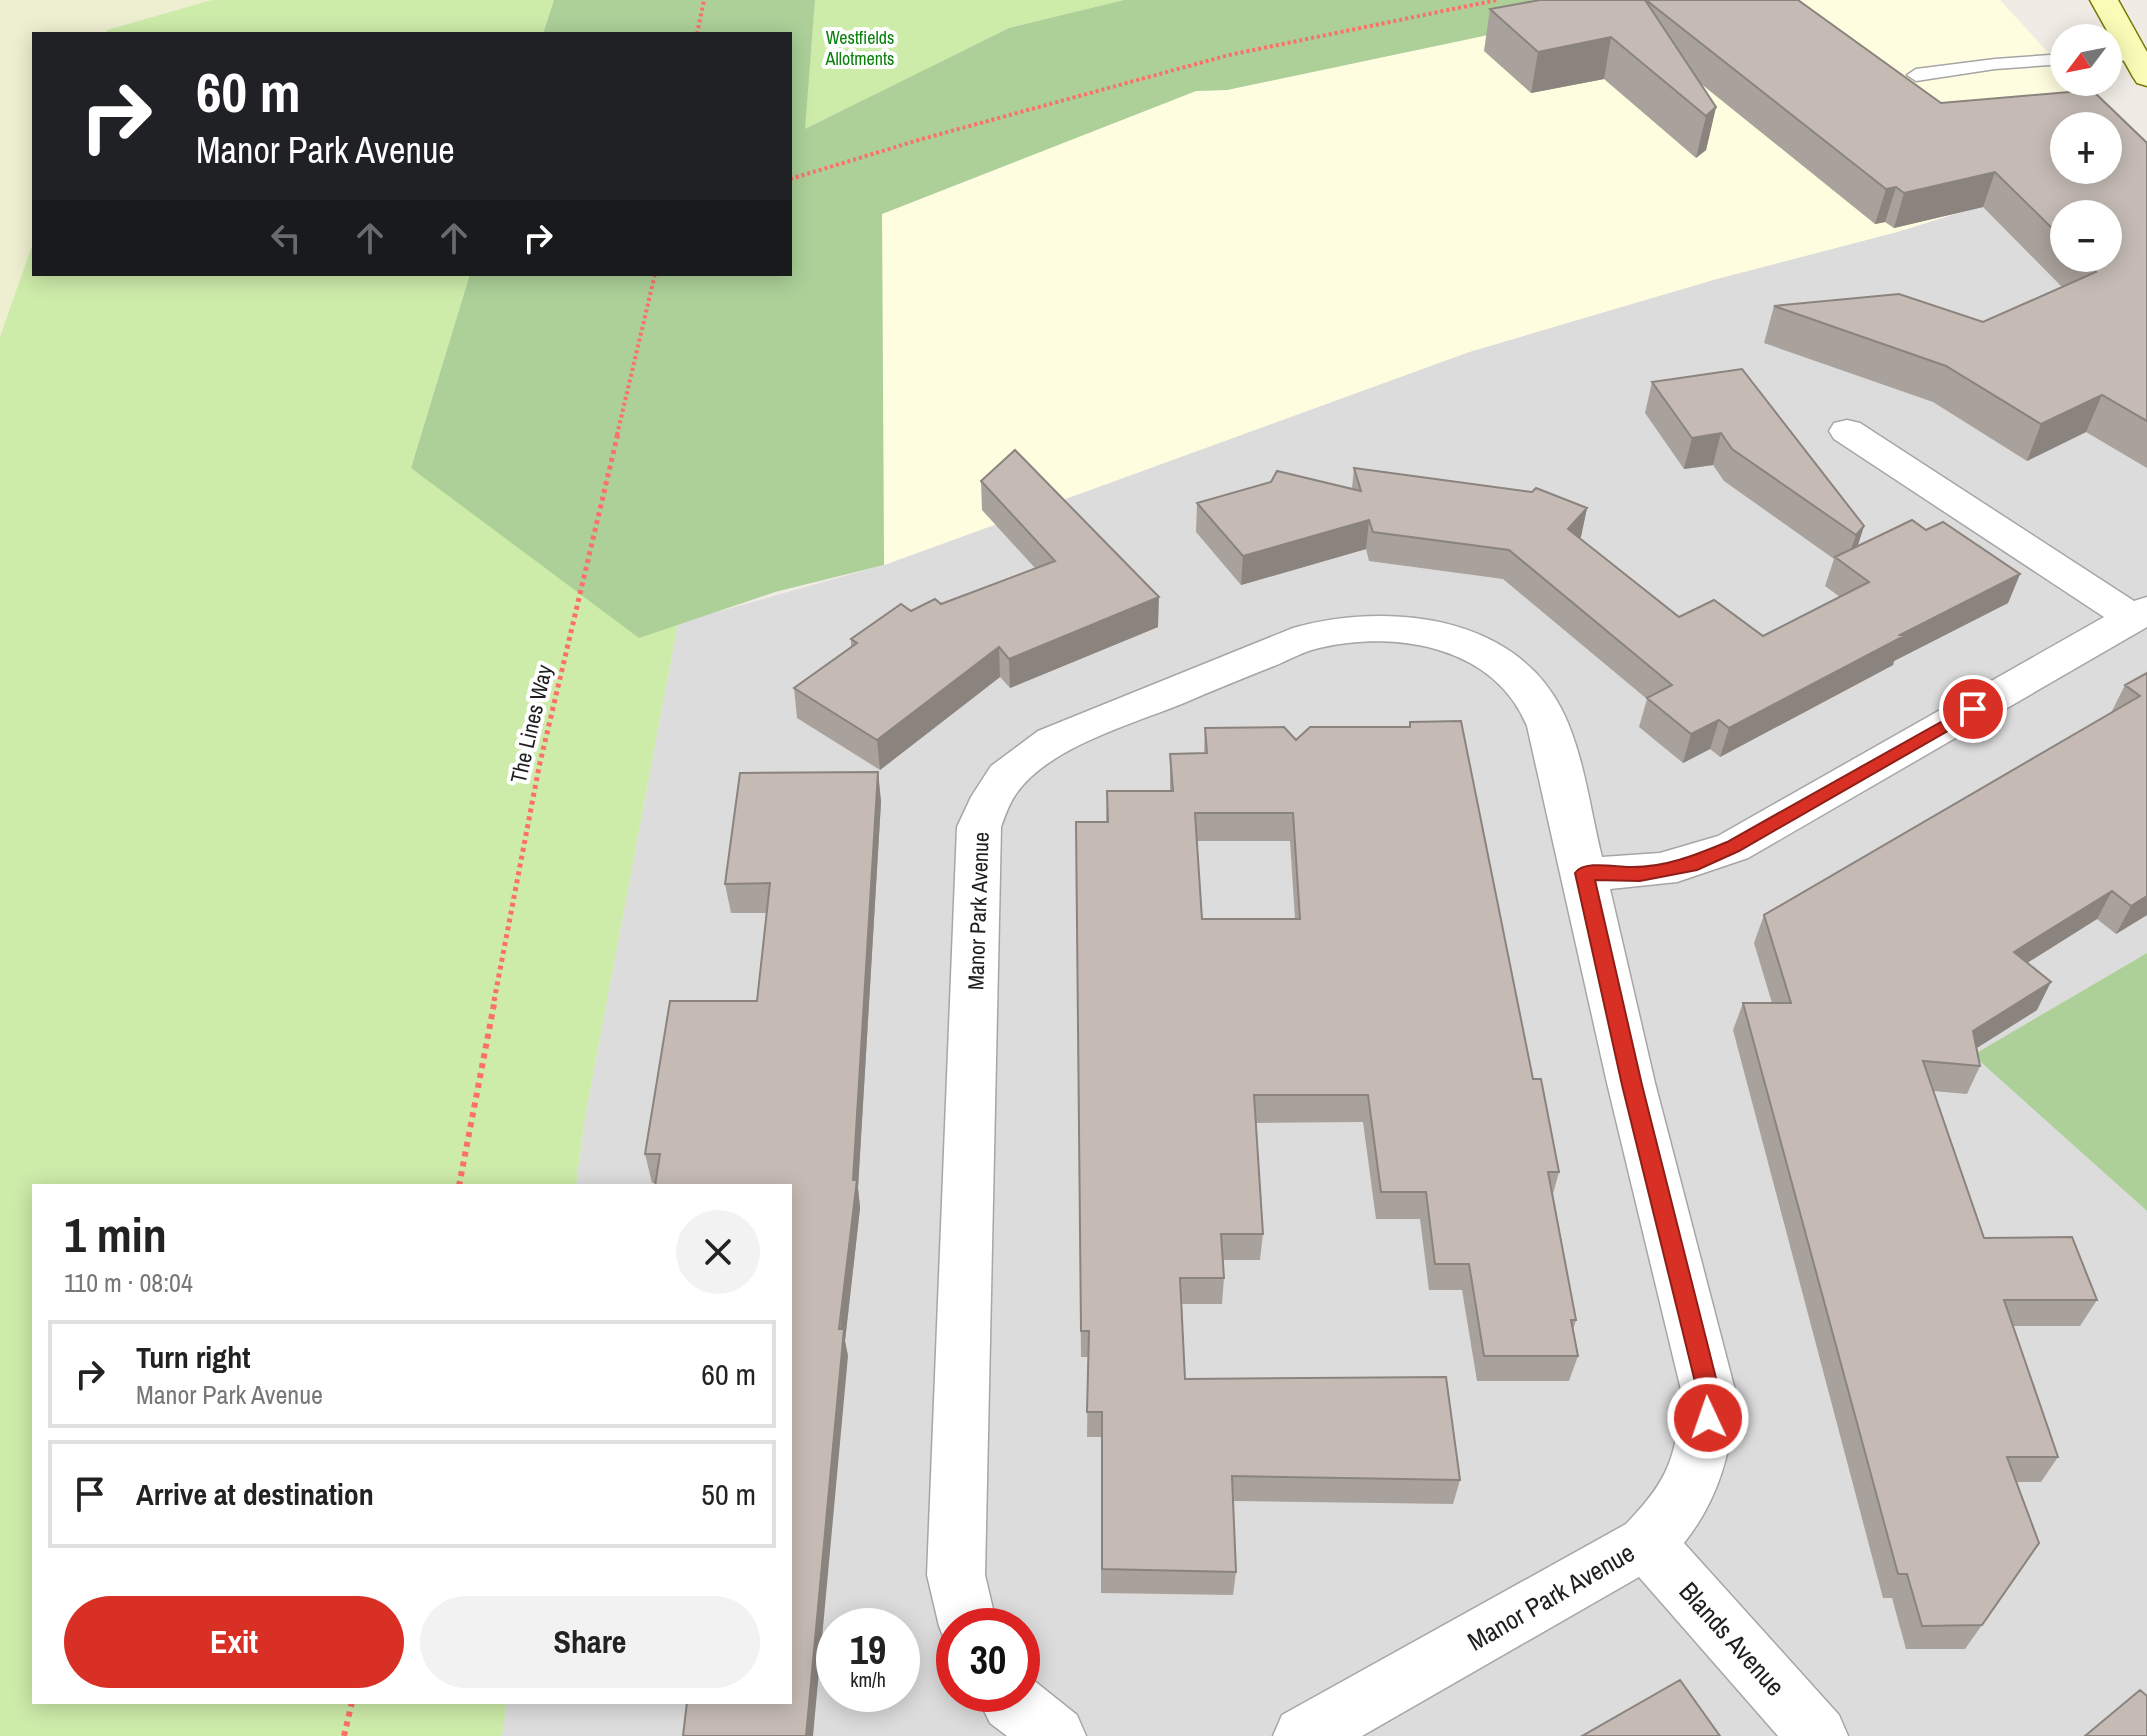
<!DOCTYPE html>
<html lang="en">
<head>
<meta charset="utf-8">
<style>
	:root { --surface:#fff; --page:#f2f2f2; --text:#222; --muted:#767676; --line:#e0e0e0; --accent:#d93025 }
	body { margin:0; font-family:"Archivo Narrow",sans-serif; background:var(--page); color:var(--text); height:100vh; display:flex; flex-direction:column; font-size:30px; white-space:nowrap }
	* { box-sizing:border-box; margin:0 }
	p { font-size:26px; color:var(--muted) }
	.icon { flex:none; width:44px; height:44px; fill:none; stroke:currentColor; stroke-width:2; stroke-linecap:round; stroke-linejoin:round }
	.map { position:relative; flex:1; overflow:hidden }
	.drawer { position:absolute; left:32px; top:1184px; width:760px; height:520px; display:flex; flex-direction:column; background:var(--surface); border-radius:0px; box-shadow:0 4px 20px #0003 }
	.drawer>* { flex:none }
	.hud { position:absolute; left:32px; top:32px; width:760px; height:244px; border-radius:0px; box-shadow:0 4px 20px #0003; background:#202124; color:#fff; overflow:hidden }
	.needle { width:52px; rotate:238deg }
	.buttons { position:absolute; left:2050px; top:24px; display:grid; gap:16px }
	.buttons a { display:grid; place-items:center; width:72px; height:72px; border-radius:50%; background:var(--surface); box-shadow:0 4px 20px #0003; font-size:40px }
	.speed { position:absolute; left:816px; top:1608px; display:flex; gap:16px; font-size:40px; font-weight:700; text-align:center }
	.speed>* { display:grid; place-content:center; width:104px; height:104px; border-radius:50%; background:var(--surface); box-shadow:0 4px 20px #0003; line-height:1 }
	.speed small { font-size:20px; font-weight:400 }
	.speed .limit { border:12px solid #d22; background:#fff; color:#111 }
	.pin { position:absolute; display:grid; place-items:center; width:68px; height:68px; color:#fff; margin:-34px; border:4px solid #fff; border-radius:50%; box-shadow:0 2px 8px #0007 }
	.me { position:absolute; width:88px; margin:-44px; rotate:357deg; stroke-linejoin:round; filter:drop-shadow(0 0 6px #0008) }
	.turn { display:flex; align-items:center; gap:28px; height:168px; padding:0 32px; font-size:36px }
	.turn .icon { width:104px; height:104px; stroke-width:2.5 }
	.turn b { display:block; font-size:56px; line-height:68px }
	.lanes { display:flex; align-items:center; height:76px; padding:0 32px; background:#0003; justify-content:center; gap:40px; direction:ltr }
	.lanes .off { opacity:.35 }
	.round { display:grid; place-items:center; flex:none; width:84px; height:84px; border-radius:42px; background:var(--page) }
	.headline { display:flex; align-items:center; justify-content:space-between; height:136px; padding:0 32px }
	h1 { font-size:48px; font-weight:700; line-height:60px }
	.cta { display:flex; gap:16px; margin-top:auto; padding:16px 32px }
	.cta a { flex:1; height:92px; border-radius:48px; background:var(--accent); color:#fff; font-size:32px; font-weight:700; line-height:92px; text-align:center }
	.cta a+a { background:var(--page); color:var(--text) }
	ul { padding:0; list-style:none }
	li { display:flex; align-items:center; gap:24px; height:108px; margin:0 16px 12px; padding:0 16px; border:4px solid var(--line); border-radius:0px }
	li div { flex:1 }
	li b { display:block; font-size:30px }
	li em { font-style:normal }
	.map>svg:first-child { display:block }
	.residential { fill:#dddcdc; fill-rule:evenodd }
	.education { fill:#fffddf; fill-rule:evenodd }
	.farmland { fill:#eeefd0 }
	.grass { fill:#cdeba9 }
	.forest { fill:#acd098 }
	.lines { fill:none; stroke-linecap:round; stroke-linejoin:round }
	.lane-casing { stroke:#a6a6a6; stroke-width:3 }
	.street-casing { stroke:#a6a6a6; stroke-width:3 }
	.secondary-casing { stroke:#737a02; stroke-width:3 }
	.path-far2 { stroke:#fd7069; stroke-width:4; stroke-dasharray:3 3; stroke-linecap:butt }
	.path-far1 { stroke:#fd7069; stroke-width:5; stroke-dasharray:4 4; stroke-linecap:butt }
	.path { stroke:#fd7069; stroke-width:6; stroke-dasharray:5 5; stroke-linecap:butt }
	.lane { fill:#fff; fill-rule:evenodd }
	.street { fill:#fff; fill-rule:evenodd }
	.secondary { fill:#fbfbb8; fill-rule:evenodd }
	.wall { fill:#a9a19b; fill-rule:evenodd }
	.shaded-wall { fill:#8a837e }
	.building { fill:#c5bbb4; stroke:#8a837e; stroke-width:2; fill-rule:evenodd }
	.route { fill:#d93025; stroke:#8d1f18; stroke-width:2 }
	.labels { text-anchor:middle; stroke-width:8; stroke-linejoin:round; paint-order:stroke }
	.far-park-label { font-size:18px; fill:#09810c; stroke:#fff }
	.street-label { font-size:22px; fill:#1f1f1f; stroke:#fff }
	.near-street-label { font-size:26px; fill:#1f1f1f; stroke:#fff }
</style>
</head>
<body>
<div class="map">
<svg width="2147" height="1736" viewBox="0 0 2147 1736">
	<rect width="100%" height="100%" fill="#f0ece5"/>
	<path class="residential" d="M 2147,179 L 2147,953 L 1974,1055 L 2147,1211 L 2147,1736 L 502,1736 L 507,1702 L 790,1702 L 790,1186 L 576,1186 L 584,1123 L 678,623 L 884,565 L 1469,352 L 1713,280 L 1897,232 L 2045,186 ZM 2064,214 L 2108,214 L 2108,258 L 2064,258 ZM 834,1626 L 902,1626 L 902,1694 L 834,1694 ZM 954,1626 L 1022,1626 L 1022,1694 L 954,1694 Z"/>
	<path class="education" d="M 1671,0 L 2000,0 L 2064,70 L 2064,82 L 2075,82 L 2147,159 L 2147,179 L 2044,186 L 1897,232 L 1713,280 L 1469,352 L 884,565 L 882,214 L 1196,91 L 1227,90 L 1602,11 ZM 2064,126 L 2108,126 L 2108,170 L 2064,170 Z"/>
	<path class="farmland" d="M 0,0 L 212,0 L 108,29 L 106,34 L 34,34 L 34,240 L 0,337 Z"/>
	<path class="grass" d="M 212,0 L 554,0 L 543,34 L 106,34 L 107,30 Z
		M 815,0 L 1124,0 L 1009,28 L 804,130 Z
		M 34,240 L 34,274 L 470,274 L 411,468 L 678,623 L 584,1123 L 576,1186 L 34,1186 L 34,1702 L 507,1702 L 502,1736 L 0,1736 L 0,337 Z"/>
	<path class="forest" d="M 554,0 L 815,0 L 805,129 L 1009,28 L 1124,0 L 1671,0 L 1602,11 L 1227,90 L 1196,91 L 882,214 L 884,565 L 775,592 L 639,638 L 411,468 L 470,274 L 790,274 L 790,34 L 543,34 Z
		M 2147,953 L 2147,1211 L 1973,1055 Z"/>
	<g class="lines">
		<g class="lane-casing">
			<path id="lane" d="M 2133,50 L 2142,55 L 2139,59 L 2108,62 L 2108,52 Z
				M 2064,54 L 2064,64 L 1995,69 L 1916,81 L 1907,75 L 1916,69 L 1995,59 Z"/>
		</g>
		<g class="street-casing">
			<path id="street" d="M 1847,420 L 1860,423 L 2134,601 L 2147,597 L 2147,627 L 1748,858 L 1677,882 L 1610,889 L 1655,1083 L 1736,1394 C 1732,1450 1719,1499 1684,1543 L 1839,1715 L 1848,1736 L 1778,1736 L 1639,1577 L 1362,1736 L 1273,1736 L 1282,1715 L 1626,1524 C 1670,1479 1676,1456 1682,1394 L 1607,1083 L 1527,726 C 1494,646 1396,630 1319,648 C 1304,651 1289,660 1274,666 C 1244,678 1214,690 1184,703 C 1133,724 1048,747 1016,794 C 1009,804 1005,816 1001,827 L 985,1575 L 997,1626 L 954,1626 L 954,1649 L 947,1646 L 939,1626 L 927,1575 L 957,827 L 971,797 L 991,766 L 1038,731 L 1293,628 C 1386,602 1514,614 1562,710 C 1584,754 1590,809 1602,857 L 1660,853 L 1718,836 L 2104,617 L 1834,439 L 1829,431 L 1834,423 Z
				M 1022,1671 L 1077,1715 L 1086,1736 L 1007,1736 L 990,1723 L 976,1694 L 1022,1694 Z"/>
		</g>
		<g class="secondary-casing">
			<path id="secondary" d="M 2090,0 L 2118,0 L 2147,52 L 2147,86 L 2137,83 L 2133,77 Z"/>
		</g>
		<path class="path-far2" d="M 697,34 L 704,0
			M 790,179 L 922,139 L 1229,55 L 1497,0
			M 617,435 L 655,274"/>
		<path class="path-far1" d="M 494,1001 L 539,767 L 618,433"/>
		<path class="path" d="M 459,1186 L 495,999
			M 344,1736 L 352,1702"/>
		<use href="#lane" class="lane"/>
		<use href="#street" class="street"/>
		<use href="#secondary" class="secondary"/>
	</g>
	<path class="wall" d="M 1540,0 L 1798,0 L 1941,103 L 2147,143 L 2147,468 L 2086,432 L 2027,461 L 1933,402 L 1764,343 L 1774,306 L 1983,322 L 2062,287 L 1983,207 L 1894,228 L 1885,222 L 1875,224 L 1700,83 L 1716,107 L 1706,150 L 1696,158 L 1604,79 L 1531,93 L 1484,51 L 1490,9 ZM 2064,214 L 2108,258 L 2064,258 Z
		M 1652,382 L 1864,526 L 1857,546 L 1926,530 L 2020,574 L 2008,603 L 1894,661 L 1893,665 L 1720,757 L 1710,749 L 1683,763 L 1639,727 L 1647,699 L 1503,579 L 1369,561 L 1366,549 L 1241,585 L 1196,532 L 1197,503 L 1352,488 L 1354,468 L 1587,508 L 1580,539 L 1679,617 L 1763,636 L 1840,597 L 1825,586 L 1834,559 L 1724,481 L 1713,465 L 1684,469 L 1645,413 Z
		M 981,481 L 1158,627 L 1010,688 L 1000,677 L 880,770 L 797,718 L 794,688 L 851,647 L 851,639 L 911,611 L 941,604 L 1035,568 L 982,510 Z
		M 2147,673 L 2147,915 L 2116,934 L 2097,919 L 2027,963 L 2037,1010 L 1977,1048 L 1980,1066 L 1967,1094 L 1933,1091 L 1984,1238 L 2097,1300 L 2080,1326 L 2013,1326 L 2058,1457 L 2041,1482 L 2016,1482 L 1982,1625 L 1965,1649 L 1906,1649 L 1892,1598 L 1883,1598 L 1733,1030 L 1743,1003 L 1772,1003 L 1754,943 L 1764,915 L 2111,713 L 2125,685 Z
		M 1410,722 L 1533,1079 L 1559,1172 L 1553,1194 L 1576,1320 L 1573,1330 L 1578,1356 L 1569,1381 L 1477,1381 L 1462,1290 L 1429,1290 L 1420,1219 L 1376,1219 L 1363,1122 L 1256,1123 L 1263,1234 L 1260,1260 L 1223,1260 L 1224,1278 L 1222,1304 L 1182,1304 L 1185,1379 L 1460,1480 L 1453,1504 L 1233,1501 L 1236,1572 L 1233,1595 L 1101,1593 L 1101,1437 L 1087,1437 L 1088,1357 L 1081,1357 L 1076,822 L 1106,822 L 1107,791 L 1170,791 L 1170,754 L 1204,753 L 1205,728 L 1296,740 L 1409,727 ZM 1197,841 L 1290,841 L 1295,919 L 1202,919 Z
		M 878,772 L 881,802 L 858,1188 L 860,1208 L 845,1341 L 848,1356 L 790,1186 L 652,1183 L 645,1154 L 757,1001 L 767,913 L 731,913 L 725,884 Z"/>
	<path class="shaded-wall" d="M 1611,37 L 1604,79 L 1531,93 L 1538,52 Z
		M 1716,107 L 1706,150 L 1696,158 L 1706,116 Z
		M 1995,172 L 1983,207 L 1894,228 L 1904,193 Z
		M 1896,187 L 1885,222 L 1875,224 L 1886,189 Z
		M 2102,395 L 2086,432 L 2027,461 L 2041,424 Z
		M 1721,433 L 1713,465 L 1684,469 L 1692,438 Z
		M 1587,508 L 1581,537 L 1562,558 L 1568,529 Z
		M 1369,520 L 1366,549 L 1241,585 L 1243,556 Z
		M 1864,526 L 1854,558 L 1845,567 L 1856,535 Z
		M 2020,574 L 2008,603 L 1894,661 L 1893,665 L 1720,757 L 1729,728 L 1900,635 Z
		M 1159,597 L 1158,627 L 1010,688 L 1009,659 Z
		M 999,647 L 1000,677 L 880,770 L 877,740 Z
		M 1719,720 L 1710,749 L 1683,763 L 1691,734 Z
		M 878,772 L 881,802 L 858,1188 L 860,1208 L 845,1341 L 848,1356 L 813,1736 L 806,1736 L 853,1180 Z
		M 2112,891 L 2097,919 L 2000,980 L 2014,952 Z
		M 2147,896 L 2147,915 L 2116,934 L 2131,906 Z
		M 2051,982 L 2037,1010 L 1959,1059 L 1973,1031 Z"/>
	<path class="building" d="M 1540,0 L 1645,0 L 1716,107 L 1706,116 L 1611,37 L 1538,52 L 1490,9 Z
		M 1646,0 L 1798,0 L 1941,103 L 2092,90 L 2147,143 L 2147,421 L 2102,395 L 2041,424 L 1946,366 L 1774,306 L 1899,294 L 1983,322 L 2096,272 L 2083,258 L 2108,258 L 2108,214 L 2064,214 L 2064,240 L 1995,172 L 1904,193 L 1896,187 L 1886,189 ZM 2064,126 L 2108,126 L 2108,170 L 2064,170 Z
		M 1742,369 L 1864,526 L 1856,535 L 1732,449 L 1721,433 L 1692,438 L 1652,382 Z
		M 1015,450 L 1159,597 L 1009,659 L 999,647 L 877,740 L 794,688 L 857,643 L 851,639 L 901,604 L 911,611 L 935,599 L 941,604 L 1055,561 L 981,481 Z
		M 1354,468 L 1532,492 L 1536,488 L 1587,508 L 1568,529 L 1679,617 L 1714,600 L 1763,636 L 1869,582 L 1835,557 L 1912,520 L 1926,530 L 1943,522 L 2020,574 L 1900,635 L 1904,636 L 1729,728 L 1719,720 L 1691,734 L 1647,698 L 1672,685 L 1509,550 L 1373,532 L 1369,520 L 1243,556 L 1197,503 L 1271,482 L 1277,471 L 1361,491 Z
		M 2147,673 L 2147,896 L 2131,906 L 2112,891 L 2014,952 L 2051,982 L 1973,1031 L 1980,1066 L 1923,1061 L 1984,1238 L 2072,1237 L 2097,1300 L 2004,1300 L 2058,1457 L 2007,1457 L 2039,1543 L 1982,1625 L 1922,1626 L 1907,1574 L 1898,1574 L 1743,1003 L 1791,1003 L 1764,915 L 2140,696 L 2125,685 Z
		M 1461,721 L 1533,1079 L 1541,1079 L 1559,1172 L 1548,1172 L 1576,1320 L 1571,1320 L 1578,1356 L 1484,1356 L 1469,1264 L 1435,1264 L 1426,1192 L 1381,1192 L 1368,1095 L 1254,1095 L 1263,1234 L 1221,1234 L 1224,1278 L 1180,1278 L 1185,1379 L 1446,1377 L 1460,1480 L 1232,1476 L 1236,1572 L 1102,1569 L 1102,1412 L 1087,1412 L 1089,1331 L 1081,1331 L 1076,822 L 1108,822 L 1107,791 L 1173,791 L 1170,754 L 1207,753 L 1205,728 L 1284,727 L 1296,740 L 1310,727 L 1410,727 L 1410,722 ZM 1195,813 L 1293,813 L 1300,919 L 1202,919 Z
		M 878,772 L 853,1180 L 857,1180 L 839,1329 L 844,1329 L 806,1736 L 683,1736 L 687,1702 L 790,1702 L 790,1186 L 655,1186 L 660,1154 L 645,1154 L 670,1001 L 757,1001 L 770,883 L 725,884 L 740,773 Z
		M 1680,1680 L 1720,1736 L 1582,1736 Z
		M 2140,1690 L 2147,1696 L 2147,1736 L 2085,1736 Z"/>
	<path class="route" d="M 1973,704 L 1979,705 L 1981,709 L 1979,713 L 1739,851 L 1697,870 L 1640,881 L 1595,880 L 1642,1085 L 1720,1394 L 1716,1426 L 1708,1429 L 1700,1426 L 1697,1418 L 1698,1394 L 1622,1085 L 1575,873 C 1584,860 1615,867 1629,867 C 1664,868 1696,855 1727,842 Z"/>
	<g class="labels">
		<g class="far-park-label">
			<text x="860" y="44">Westfields<tspan x="860" dy="21">Allotments</tspan></text>
		</g>
		<g class="street-label">
			<text transform="translate(531 724) rotate(-77)" y="8">The Lines Way</text>
			<text transform="translate(978 911) rotate(-88)" y="8">Manor Park Avenue</text>
		</g>
		<g class="near-street-label">
			<text transform="translate(1551 1597) rotate(-30)" y="9">Manor Park Avenue</text>
			<text transform="translate(1732 1639) rotate(48)" y="9">Blands Avenue</text>
		</g>
	</g>
</svg>
<div class="buttons">
<a><svg class="needle" viewBox="-14 -14 28 28"><path d="M0-13l5 13h-10z" fill="#e53935"/><path d="M0 13l5-13h-10z" fill="#767676"/></svg></a>
<a>+</a>
<a>−</a>
</div>
<div class="speed"><div>19<small>km/h</small></div><div class="limit">30</div></div>
<div class="pin" style="left:1973px;top:709px;background:#d93025"><svg class="icon" aria-label="arrive" viewBox="0 0 24 24"><path d="M6 21V4h12l-3 4 3 4H6"/></svg></div>
<svg class="me" style="left:1708px;top:1418px" viewBox="-20 -20 40 40"><circle r="17" fill="#d93025" stroke="#fff" stroke-width="3"/><path d="M0-11L8 9 0 5-8 9z" fill="#fff"/></svg>
<div class="hud">
<div class="turn"><svg class="icon" aria-label="right" viewBox="0 0 24 24"><path d="M7 20v-9h11M14 6l5 5-5 5"/></svg><div><b>60 m</b>Manor Park Avenue</div></div>
<div class="lanes"><svg class="icon off" aria-label="left" viewBox="0 0 24 24"><path d="M17 20v-9H6M10 6l-5 5 5 5"/></svg><svg class="icon off" aria-label="ahead" viewBox="0 0 24 24"><path d="M12 20V5M6 11l6-6 6 6"/></svg><svg class="icon off" aria-label="ahead" viewBox="0 0 24 24"><path d="M12 20V5M6 11l6-6 6 6"/></svg><svg class="icon" aria-label="right" viewBox="0 0 24 24"><path d="M7 20v-9h11M14 6l5 5-5 5"/></svg></div>
</div>
<section class="drawer">
<div class="headline"><div><h1>1 min</h1><p>110 m · 08:04</p></div><a class="round"><svg class="icon" aria-label="close" viewBox="0 0 24 24"><path d="M6 6l12 12M18 6L6 18"/></svg></a></div>
<ul>
<li><svg class="icon" aria-label="right" viewBox="0 0 24 24"><path d="M7 20v-9h11M14 6l5 5-5 5"/></svg><div><b>Turn right</b><p>Manor Park Avenue</p></div><em>60 m</em></li>
<li><svg class="icon" aria-label="arrive" viewBox="0 0 24 24"><path d="M6 21V4h12l-3 4 3 4H6"/></svg><div><b>Arrive at destination</b></div><em>50 m</em></li>
</ul>
<div class="cta"><a>Exit</a><a>Share</a></div>
</section>
</div>
</body>
</html>
